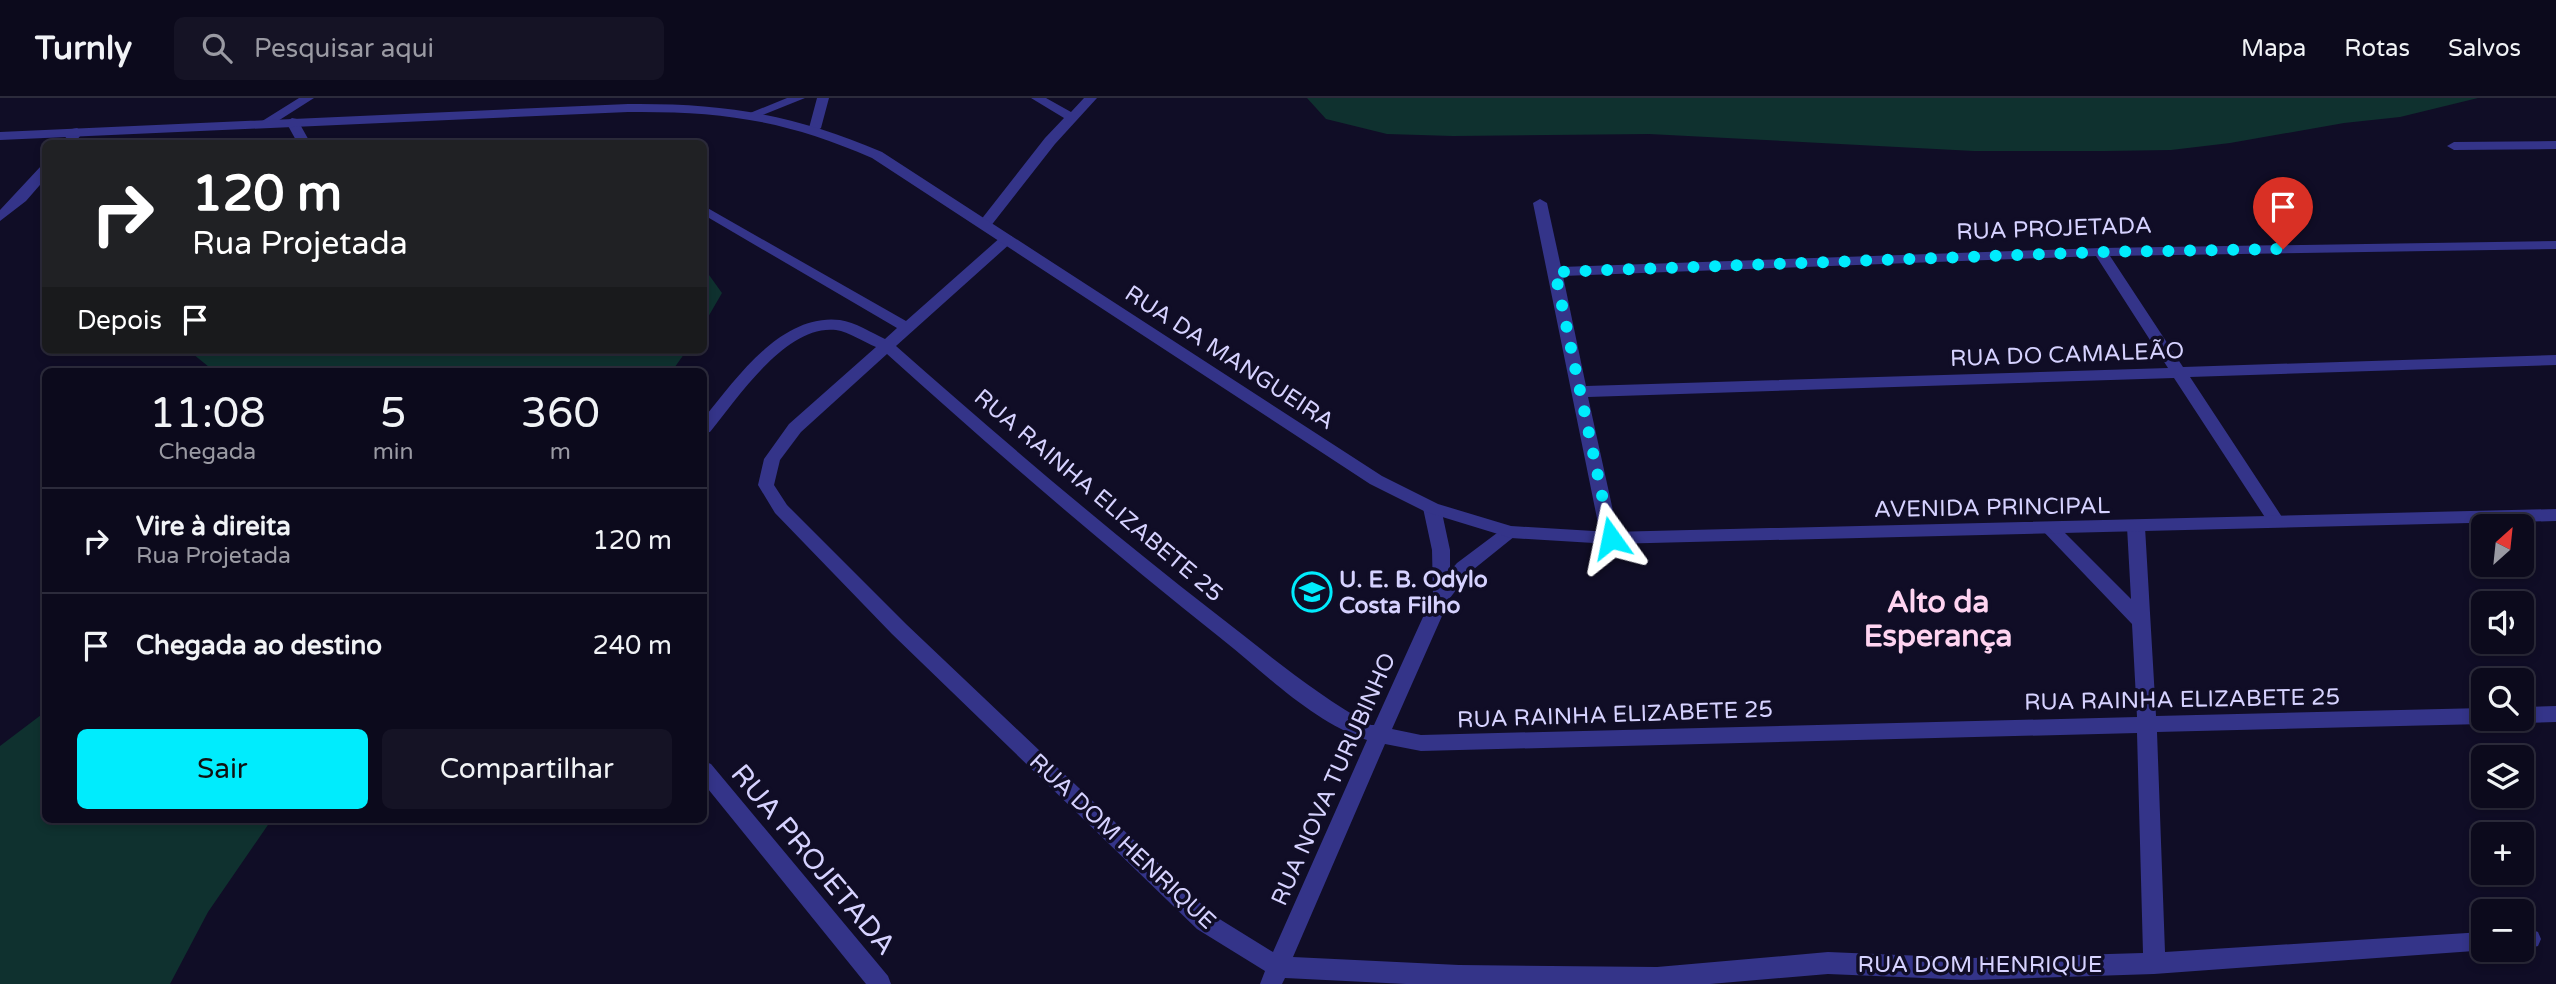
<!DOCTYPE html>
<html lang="pt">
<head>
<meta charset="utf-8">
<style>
	:root { --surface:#0c0a1c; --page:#151325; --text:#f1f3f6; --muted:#9a9aa3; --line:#2c2b3b; --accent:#00ecfd }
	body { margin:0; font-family:"Varela Round",sans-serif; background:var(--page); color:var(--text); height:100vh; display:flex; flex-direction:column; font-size:26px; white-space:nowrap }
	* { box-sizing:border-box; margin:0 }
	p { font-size:23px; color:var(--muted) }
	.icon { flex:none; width:38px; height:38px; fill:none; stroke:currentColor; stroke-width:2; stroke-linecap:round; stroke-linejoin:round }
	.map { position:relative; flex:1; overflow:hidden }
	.details { position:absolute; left:42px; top:270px; width:665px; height:455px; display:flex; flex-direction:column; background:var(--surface); border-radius:10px; box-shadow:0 4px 10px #0003,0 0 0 2px var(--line) }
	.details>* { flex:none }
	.banner { position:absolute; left:42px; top:42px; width:665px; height:214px; border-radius:10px; box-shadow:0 4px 10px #0003,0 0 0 2px var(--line); background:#202124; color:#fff; overflow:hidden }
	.needle { width:46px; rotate:27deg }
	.tools { position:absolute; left:2471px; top:416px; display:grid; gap:14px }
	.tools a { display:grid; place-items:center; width:63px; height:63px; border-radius:10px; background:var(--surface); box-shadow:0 4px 10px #0003,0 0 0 2px var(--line); font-size:35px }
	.pin { position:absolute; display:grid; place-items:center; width:60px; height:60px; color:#fff; margin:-72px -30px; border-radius:50% 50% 50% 0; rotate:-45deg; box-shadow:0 0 7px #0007 }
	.pin .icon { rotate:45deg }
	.me { position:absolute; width:77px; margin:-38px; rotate:348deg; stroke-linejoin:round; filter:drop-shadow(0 0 5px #0008) }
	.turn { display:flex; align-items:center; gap:24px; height:147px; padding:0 35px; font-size:32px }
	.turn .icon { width:91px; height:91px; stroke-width:2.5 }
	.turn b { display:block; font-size:49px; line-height:60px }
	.then { display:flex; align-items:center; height:66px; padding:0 35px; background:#0003; gap:14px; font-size:26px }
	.eta { display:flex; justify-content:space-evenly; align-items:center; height:119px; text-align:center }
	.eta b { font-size:42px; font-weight:600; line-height:49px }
	.action { display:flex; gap:14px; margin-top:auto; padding:14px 35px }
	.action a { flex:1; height:80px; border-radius:10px; background:var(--accent); color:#111; font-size:28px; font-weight:600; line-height:80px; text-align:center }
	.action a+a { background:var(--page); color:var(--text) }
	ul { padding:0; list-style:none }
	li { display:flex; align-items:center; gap:21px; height:105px; padding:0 35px; border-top:2px solid var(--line) }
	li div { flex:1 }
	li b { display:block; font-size:26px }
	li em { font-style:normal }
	header { display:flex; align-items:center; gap:42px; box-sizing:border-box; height:98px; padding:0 35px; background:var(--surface); border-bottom:2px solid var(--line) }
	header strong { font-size:33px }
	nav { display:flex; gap:38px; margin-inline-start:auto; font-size:24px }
	.search { width:490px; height:63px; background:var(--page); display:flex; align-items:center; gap:18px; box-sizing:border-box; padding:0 24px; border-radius:10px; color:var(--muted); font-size:26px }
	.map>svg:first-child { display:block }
	.green { fill:#0f312f }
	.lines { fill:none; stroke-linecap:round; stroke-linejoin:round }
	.minor { fill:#343489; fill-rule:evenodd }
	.tertiary { fill:#343489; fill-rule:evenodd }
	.route { stroke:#00ecfd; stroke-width:12; stroke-dasharray:0 21.6 }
	.labels { text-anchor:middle; stroke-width:7; stroke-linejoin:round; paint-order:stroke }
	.street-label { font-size:23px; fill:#d6d2ff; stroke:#100d26 }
	.poi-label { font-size:23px; font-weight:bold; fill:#d6d2ff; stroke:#100d26; text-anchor:start }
	.near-street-label { font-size:28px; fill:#d6d2ff; stroke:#100d26 }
	.district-label { font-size:30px; font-weight:bold; fill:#ffd4f1; stroke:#100d26 }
</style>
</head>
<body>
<header>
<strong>Turnly</strong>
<div class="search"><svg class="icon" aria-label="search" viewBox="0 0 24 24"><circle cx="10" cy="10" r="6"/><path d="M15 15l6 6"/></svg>Pesquisar aqui</div>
<nav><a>Mapa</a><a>Rotas</a><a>Salvos</a></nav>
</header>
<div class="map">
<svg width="2556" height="886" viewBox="0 0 2556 886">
	<rect width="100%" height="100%" fill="#100d26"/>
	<path class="green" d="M 1307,0 L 2478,0 L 2400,19 L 2344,25 L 2230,45 L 2171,52 L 2105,53 L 1974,53 L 1649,36 L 1453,38 L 1387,36 L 1326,21 Z
		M 704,170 L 722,195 L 704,226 Z
		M 188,252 L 687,252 L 672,273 L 214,273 Z
		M 45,614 L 46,721 L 272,721 L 208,814 L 170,886 L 0,886 L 0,648 Z"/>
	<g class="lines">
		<path class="minor" d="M 299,0 L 314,0 L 270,28 L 260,28 L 259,25 Z
			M 787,0 L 805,0 L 760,18 L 752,18 L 750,15 Z
			M 817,0 L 829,0 L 821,30 L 815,34 L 809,30 Z
			M 1031,0 L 1046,0 L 1071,14 L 1084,0 L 1097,0 L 1055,46 L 990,129 L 980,129 L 980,123 L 1045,40 L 1064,20 Z
			M 292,20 L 297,21 L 311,46 L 298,46 L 286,24 Z
			M 77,30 L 83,34 L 74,46 L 61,46 L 72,31 Z
			M 2556,43 L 2556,51 L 2454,52 L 2447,48 L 2454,44 Z
			M 46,67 L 46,80 L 26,103 L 0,123 L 0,112 L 41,68 Z
			M 1540,101 L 1547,105 L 1561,169 L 2100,150 L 2556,143 L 2556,151 L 2110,158 L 2183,269 L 2556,257 L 2556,267 L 2190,279 L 2282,419 L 2285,423 L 2282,427 L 2270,427 L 2174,280 L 1588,299 L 1619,440 L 1616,445 L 1604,445 L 1601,440 L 1533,105 ZM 2096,158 L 2168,270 L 1586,288 L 1563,178 Z
			M 704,108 L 906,223 L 1002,138 L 1012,138 L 1012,144 L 896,248 C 999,339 1103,428 1211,512 C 1263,552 1313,595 1371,627 L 1374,627 L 1433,497 L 1432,452 L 1423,410 L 1432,404 L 1441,410 L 1450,452 L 1450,473 L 1457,465 L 1505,429 L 1517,429 L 1520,434 L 1469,475 L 1450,500 L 1392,631 L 1421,637 L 2137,619 L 2132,526 L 2041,431 L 2044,426 L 2056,426 L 2131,501 L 2127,429 L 2130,424 L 2142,424 L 2145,429 L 2156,618 L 2483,610 L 2483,621 L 2491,621 L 2483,626 L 2157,634 L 2165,854 L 2483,834 L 2483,852 L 2488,852 L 2154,876 L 1971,882 L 1828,876 L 1710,886 L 1406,886 L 1285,880 L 1282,886 L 1260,886 L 1265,873 L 1197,831 L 892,536 L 775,415 L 758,387 L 764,361 L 789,326 L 876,249 C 864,244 849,234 836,232 C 786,226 738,300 710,334 L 704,335 L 704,320 C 736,281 781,215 840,222 C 855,224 872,235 885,241 L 897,230 L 704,117 ZM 887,256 C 997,355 1108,451 1223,542 C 1267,577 1313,624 1367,642 L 1273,854 L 1213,817 L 906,526 L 787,407 L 774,387 L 780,362 L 801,334 ZM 2137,635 L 2143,855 L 1971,860 L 1828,854 L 1657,869 L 1459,867 L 1293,859 L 1385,646 L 1421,653 Z
			M 2556,608 L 2556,624 L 2522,625 L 2514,621 L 2522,621 L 2522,609 Z
			M 704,663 L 711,666 L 888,878 L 891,886 L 866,886 L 704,686 Z
			M 2530,831 L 2538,834 L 2541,841 L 2538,848 L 2522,852 L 2522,832 Z"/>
		<path class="tertiary" d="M 628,6 C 724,5 793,16 882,54 L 1382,378 L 1438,406 L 1511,428 L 1610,434 L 2556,411 L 2556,423 L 1610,446 L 1511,440 L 1426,414 L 1370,386 L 872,60 C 786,22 721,13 628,14 L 0,42 L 0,34 Z"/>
	</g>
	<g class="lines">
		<path class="route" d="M 1611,440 L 1555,174 L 2101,154 L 2283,151"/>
	</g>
	<defs>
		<g id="school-ring" transform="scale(2.0125)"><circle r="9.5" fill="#100d26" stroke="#00ecfd" stroke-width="1.5"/><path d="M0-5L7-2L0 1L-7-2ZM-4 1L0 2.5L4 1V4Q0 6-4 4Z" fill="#00ecfd"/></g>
	</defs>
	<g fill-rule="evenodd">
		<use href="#school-ring" x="1312" y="494"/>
	</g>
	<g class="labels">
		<g class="street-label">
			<text transform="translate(2054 130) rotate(-2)" y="8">RUA PROJETADA</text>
			<text transform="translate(2067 256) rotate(-2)" y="8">RUA DO CAMALEÃO</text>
			<text transform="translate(1230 259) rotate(33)" y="8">RUA DA MANGUEIRA</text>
			<text transform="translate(1099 397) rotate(40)" y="8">RUA RAINHA ELIZABETE 25</text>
			<text transform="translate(1992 409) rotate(-1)" y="8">AVENIDA PRINCIPAL</text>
			<text transform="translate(2182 601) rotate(-1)" y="8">RUA RAINHA ELIZABETE 25</text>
			<text transform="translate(1615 616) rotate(-2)" y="8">RUA RAINHA ELIZABETE 25</text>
			<text transform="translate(1333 681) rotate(-66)" y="8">RUA NOVA TURUBINHO</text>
			<text transform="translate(1123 743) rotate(43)" y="8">RUA DOM HENRIQUE</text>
			<text x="1980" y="874">RUA DOM HENRIQUE</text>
		</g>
		<g class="poi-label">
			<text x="1339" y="489">U. E. B. Odylo<tspan x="1339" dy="26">Costa Filho</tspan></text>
		</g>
		<g class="near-street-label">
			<text transform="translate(814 761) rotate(50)" y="10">RUA PROJETADA</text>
		</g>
		<g class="district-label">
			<text x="1938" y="514">Alto da<tspan x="1938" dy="34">Esperança</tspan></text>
		</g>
	</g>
</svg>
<div class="tools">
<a><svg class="needle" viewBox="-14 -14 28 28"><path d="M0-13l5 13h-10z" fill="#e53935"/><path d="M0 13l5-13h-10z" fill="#9a9aa3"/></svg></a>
<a><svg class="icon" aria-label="sound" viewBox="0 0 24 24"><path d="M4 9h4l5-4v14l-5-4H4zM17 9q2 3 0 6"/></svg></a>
<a><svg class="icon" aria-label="search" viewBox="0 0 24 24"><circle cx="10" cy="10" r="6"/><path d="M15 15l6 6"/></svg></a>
<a><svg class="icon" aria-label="layers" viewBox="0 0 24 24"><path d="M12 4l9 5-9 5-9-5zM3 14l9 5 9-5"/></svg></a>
<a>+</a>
<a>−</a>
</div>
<div class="pin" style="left:2283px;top:151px;background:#d93025"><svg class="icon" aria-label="arrive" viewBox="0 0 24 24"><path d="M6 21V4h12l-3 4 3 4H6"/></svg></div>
<svg class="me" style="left:1611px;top:440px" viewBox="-20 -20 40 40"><path d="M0-17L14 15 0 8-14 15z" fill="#00ecfd" stroke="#fff" stroke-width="4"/></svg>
<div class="banner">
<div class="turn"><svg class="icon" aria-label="right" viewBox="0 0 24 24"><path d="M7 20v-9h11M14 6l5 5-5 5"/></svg><div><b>120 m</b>Rua Projetada</div></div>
<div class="then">Depois<svg class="icon" aria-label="arrive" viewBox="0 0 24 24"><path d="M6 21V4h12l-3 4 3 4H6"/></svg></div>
</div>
<section class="details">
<div class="eta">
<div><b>11:08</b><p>Chegada</p></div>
<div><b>5</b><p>min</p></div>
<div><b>360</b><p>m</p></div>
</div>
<ul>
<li><svg class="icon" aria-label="right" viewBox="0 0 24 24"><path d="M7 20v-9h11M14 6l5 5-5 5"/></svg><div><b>Vire à direita</b><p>Rua Projetada</p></div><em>120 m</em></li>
<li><svg class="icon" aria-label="arrive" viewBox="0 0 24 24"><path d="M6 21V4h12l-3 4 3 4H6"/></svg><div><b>Chegada ao destino</b></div><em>240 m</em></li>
</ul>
<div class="action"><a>Sair</a><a>Compartilhar</a></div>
</section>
</div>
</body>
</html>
